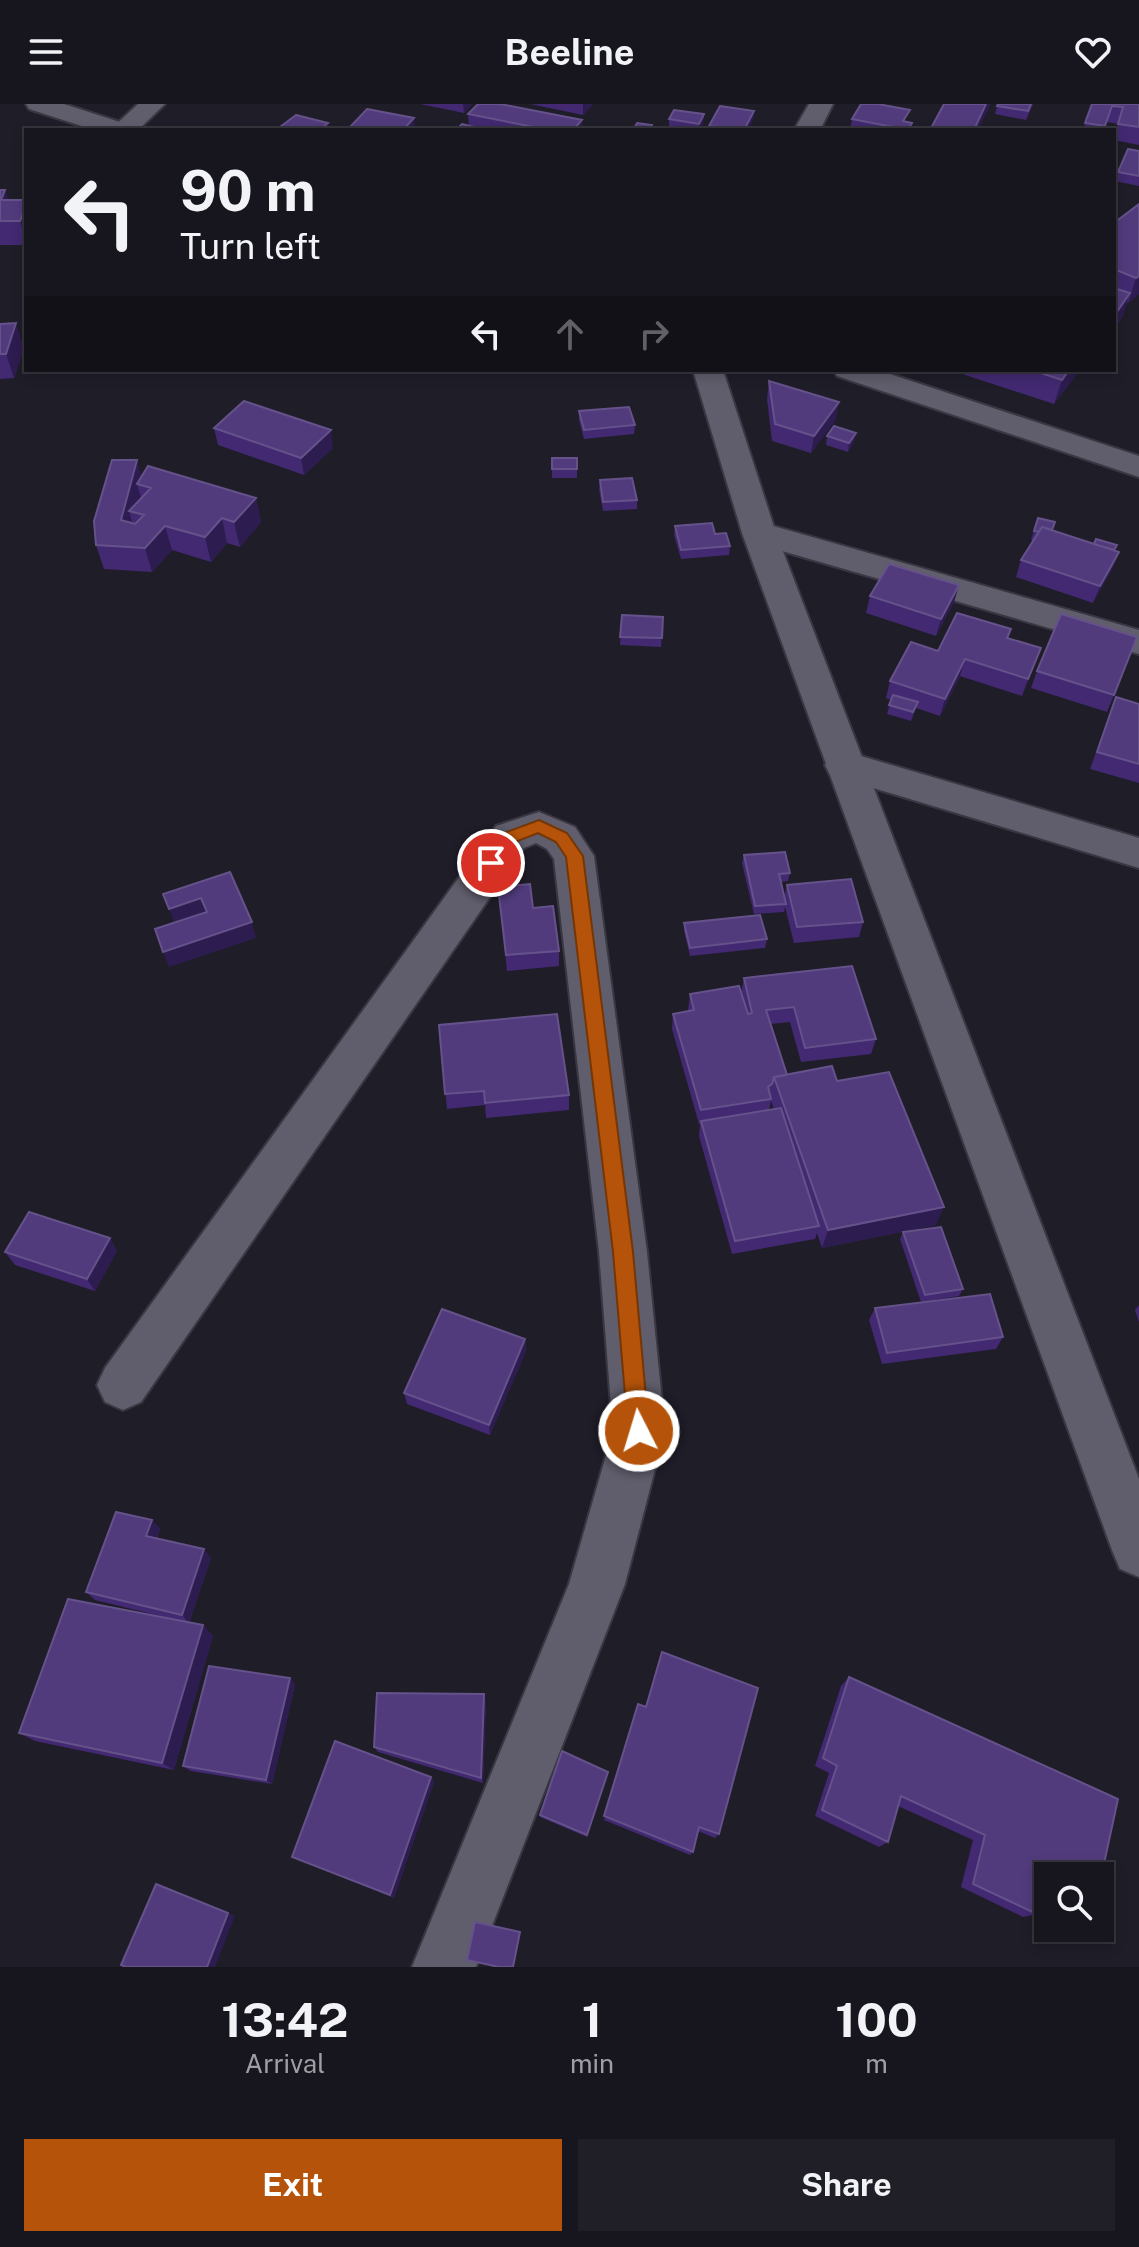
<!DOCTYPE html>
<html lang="en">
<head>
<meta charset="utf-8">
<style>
	:root { --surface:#17161e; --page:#201f27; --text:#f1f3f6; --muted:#9e9fa4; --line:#36353c; --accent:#b45309 }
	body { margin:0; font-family:"Public Sans",sans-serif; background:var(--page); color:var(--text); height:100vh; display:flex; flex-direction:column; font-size:30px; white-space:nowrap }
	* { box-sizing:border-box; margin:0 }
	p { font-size:26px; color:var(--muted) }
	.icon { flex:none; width:44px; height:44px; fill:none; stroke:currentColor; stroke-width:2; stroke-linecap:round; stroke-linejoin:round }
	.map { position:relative; height:1863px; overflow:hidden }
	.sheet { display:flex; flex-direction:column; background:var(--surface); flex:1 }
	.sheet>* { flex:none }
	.banner { position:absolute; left:24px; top:24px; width:1092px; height:244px; border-radius:0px; box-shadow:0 4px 12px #0003,0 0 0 2px var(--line); background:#17161e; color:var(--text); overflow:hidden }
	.fabs { position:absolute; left:1034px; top:1758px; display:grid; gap:16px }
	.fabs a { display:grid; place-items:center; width:80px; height:80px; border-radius:0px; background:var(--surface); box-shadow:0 4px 12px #0003,0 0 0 2px var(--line); font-size:40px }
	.pin { position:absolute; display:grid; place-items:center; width:68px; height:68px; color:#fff; margin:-34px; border:4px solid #fff; border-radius:50%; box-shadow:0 2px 8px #0007 }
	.me { position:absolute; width:88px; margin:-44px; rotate:355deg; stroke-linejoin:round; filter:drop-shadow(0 0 6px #0008) }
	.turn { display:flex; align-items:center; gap:28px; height:168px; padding:0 24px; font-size:36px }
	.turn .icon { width:104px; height:104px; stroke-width:2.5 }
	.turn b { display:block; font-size:56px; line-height:68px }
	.lanes { display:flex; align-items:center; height:76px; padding:0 24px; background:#0003; justify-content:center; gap:40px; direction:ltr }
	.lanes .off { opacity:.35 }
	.eta { display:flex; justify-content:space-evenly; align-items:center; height:136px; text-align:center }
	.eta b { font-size:48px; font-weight:700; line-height:56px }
	.cta { display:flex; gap:16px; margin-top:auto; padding:16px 24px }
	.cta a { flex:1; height:92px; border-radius:0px; background:var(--accent); color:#fff; font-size:32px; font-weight:700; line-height:92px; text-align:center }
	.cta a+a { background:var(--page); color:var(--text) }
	header { display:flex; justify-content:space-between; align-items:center; height:104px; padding:0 24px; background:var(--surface); font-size:36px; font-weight:700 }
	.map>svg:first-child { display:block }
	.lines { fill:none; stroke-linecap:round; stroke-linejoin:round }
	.minor-casing { stroke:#393741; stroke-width:4 }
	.tertiary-casing { stroke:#393741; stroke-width:4 }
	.minor { fill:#605d6c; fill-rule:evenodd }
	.tertiary { fill:#605d6c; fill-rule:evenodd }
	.wall { fill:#422971; fill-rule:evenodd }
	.shaded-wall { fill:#2d1c4f }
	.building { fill:#513b7c; stroke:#65528a; stroke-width:2 }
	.route { fill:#b45309; stroke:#753606; stroke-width:2 }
</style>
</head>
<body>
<header><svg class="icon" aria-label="menu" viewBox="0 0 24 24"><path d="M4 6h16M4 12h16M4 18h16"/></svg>Beeline<svg class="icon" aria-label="heart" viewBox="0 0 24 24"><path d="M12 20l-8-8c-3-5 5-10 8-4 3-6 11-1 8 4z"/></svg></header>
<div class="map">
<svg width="1139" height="1863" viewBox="0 0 1139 1863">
	<rect width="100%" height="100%" fill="#1f1d28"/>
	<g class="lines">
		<g class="minor-casing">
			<path id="minor" d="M 138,0 L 165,0 L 138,26 L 110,26 Z
				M 809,0 L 833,0 L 820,26 L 794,26 Z
				M 759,418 L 1139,526 L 1139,550 L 747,437 L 742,429 L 747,421 Z
				M 844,647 L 1139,734 L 1139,764 L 830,671 L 825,661 L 830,651 Z
				M 539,708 L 575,723 L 594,752 L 647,1148 L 665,1327 L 625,1480 L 476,1863 L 412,1863 L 569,1480 L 613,1327 L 599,1148 L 554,755 L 547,745 L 536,739 L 524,744 L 141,1298 L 123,1306 L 105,1298 L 97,1281 L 105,1264 L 496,722 Z"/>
		</g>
		<g class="tertiary-casing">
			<path id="tertiary" d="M 26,0 L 64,0 L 129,21 L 133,26 L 94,26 L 29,5 Z
				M 693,266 L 723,266 L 776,429 L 1139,1375 L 1139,1473 L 1120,1465 L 1112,1446 L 742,429 Z
				M 833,266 L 878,266 L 1139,352 L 1139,373 L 837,272 Z"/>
		</g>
		<use href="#minor" class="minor"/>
		<use href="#tertiary" class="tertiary"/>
	</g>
	<path class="wall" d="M 420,0 L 472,0 L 464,9 Z
		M 530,0 L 593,0 L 583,11 Z
		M 998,0 L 1033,0 L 1026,16 L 995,10 Z
		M 1092,0 L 1139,0 L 1139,41 L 1114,36 L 1118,20 L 1107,18 L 1104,26 L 1083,26 Z
		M 754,7 L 753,15 L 748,26 L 709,26 L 709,22 Z
		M 468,10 L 582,16 L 582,26 L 456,26 L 469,22 Z
		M 704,10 L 703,19 L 699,26 L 683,26 L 669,24 L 669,15 Z
		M 852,15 L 908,18 L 911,26 L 850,26 Z
		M 1139,47 L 1139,82 L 1115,77 L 1118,68 Z
		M 0,86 L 8,96 L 26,96 L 26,141 L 0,141 Z
		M 1139,100 L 1139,190 L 1128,199 L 1127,198 L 1122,213 L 1114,224 L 1114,119 Z
		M 0,220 L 24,244 L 14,274 L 0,275 Z
		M 950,266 L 1080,266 L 1054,300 Z
		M 769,277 L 836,315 L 811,349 L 772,337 L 767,295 Z
		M 579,307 L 635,321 L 634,330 L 584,335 L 579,316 Z
		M 214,324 L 333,344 L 304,371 L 218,341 Z
		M 827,332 L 854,338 L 848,348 L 826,341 Z
		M 552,354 L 577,354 L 577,374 L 552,374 Z
		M 142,372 L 256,394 L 261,418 L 240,443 L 227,439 L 211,458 L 172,446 L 152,468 L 104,465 L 96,441 Z
		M 600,376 L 637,396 L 637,405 L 603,407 L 599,385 Z
		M 1038,414 L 1052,426 L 1119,448 L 1112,465 L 1093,499 L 1016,473 L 1021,456 L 1033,436 L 1031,436 Z
		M 675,422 L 715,430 L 730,442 L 729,451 L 681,455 L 674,431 Z
		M 959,481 L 954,498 L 936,532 L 866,509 L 870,492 Z
		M 622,511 L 663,513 L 661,543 L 620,541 Z
		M 1011,525 L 1008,534 L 1041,544 L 1022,592 L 960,572 L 940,612 L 916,604 L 911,617 L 887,610 L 891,596 L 886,594 L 890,577 L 938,547 Z
		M 1137,533 L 1107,608 L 1031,584 L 1037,567 Z
		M 1116,593 L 1139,600 L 1139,679 L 1090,665 Z
		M 744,751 L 790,769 L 788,777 L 781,778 L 784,794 L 787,781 L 863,818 L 859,833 L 794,839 L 785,803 L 784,808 L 754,810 L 742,759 Z
		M 498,783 L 533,804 L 559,847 L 559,862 L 507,867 Z
		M 684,819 L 767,835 L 765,844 L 690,852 L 684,827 Z
		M 744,874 L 876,935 L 871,950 L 801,958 L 790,918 L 771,920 L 787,971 L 837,977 L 936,1121 L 822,1144 L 817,1129 L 815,1135 L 732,1150 L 699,1032 L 700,1020 L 699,1020 L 672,925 L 673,910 L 688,907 L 690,890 L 741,889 ZM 771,997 L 774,1005 L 769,1006 Z
		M 439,921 L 569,991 L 569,1006 L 486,1014 L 485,1001 L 447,1005 Z
		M 903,1128 L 963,1185 L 959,1192 L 921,1198 L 900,1135 Z
		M 110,1134 L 117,1147 L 95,1187 L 15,1161 L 5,1148 Z
		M 1139,1201 L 1139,1218 L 1135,1206 Z
		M 875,1204 L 1003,1233 L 996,1245 L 882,1260 L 869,1216 Z
		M 525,1235 L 526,1247 L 490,1331 L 407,1300 L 404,1289 Z
		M 152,1416 L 160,1425 L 157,1434 L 211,1454 L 189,1519 L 95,1496 L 86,1488 Z
		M 203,1521 L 213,1532 L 174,1666 L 35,1637 L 19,1629 Z
		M 849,1573 L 1100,1772 L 1048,1772 L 1045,1771 L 1037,1810 L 1023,1813 L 961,1783 L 973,1736 L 898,1702 L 888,1738 L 879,1743 L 815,1712 L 829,1669 L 815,1662 L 841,1582 Z
		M 290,1574 L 295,1581 L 272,1680 L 191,1667 L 183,1662 Z
		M 486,1597 L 483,1679 L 378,1648 L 374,1643 Z
		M 646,1603 L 719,1730 L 715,1734 L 698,1727 L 693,1748 L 690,1751 L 604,1716 Z
		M 607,1671 L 587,1733 L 540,1713 L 540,1711 Z
		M 431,1673 L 434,1678 L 394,1794 L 292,1753 Z"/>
	<path class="shaded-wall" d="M 463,0 L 472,0 L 464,9 Z
		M 583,0 L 593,0 L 583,11 Z
		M 986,0 L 991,0 L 978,26 L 974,26 Z
		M 754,7 L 753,15 L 748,26 L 744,26 Z
		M 704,10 L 703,19 L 698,26 L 699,20 Z
		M 414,14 L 415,26 L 403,26 Z
		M 582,16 L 582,26 L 573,26 Z
		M 328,19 L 329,26 L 320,26 Z
		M 5,86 L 13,110 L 1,96 Z
		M 26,102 L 26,137 L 20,117 Z
		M 1139,172 L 1139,190 L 1128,199 L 1136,174 Z
		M 1130,189 L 1122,213 L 1114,224 L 1114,212 Z
		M 16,219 L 24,244 L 14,274 L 6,250 Z
		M 1069,266 L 1080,266 L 1054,300 L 1062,276 Z
		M 839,298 L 836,315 L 811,349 L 814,332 Z
		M 331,326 L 333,344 L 304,371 L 301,354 Z
		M 856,329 L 854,338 L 848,348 L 849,339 Z
		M 137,356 L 144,381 L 137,380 L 141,394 L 136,409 L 129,407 L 133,422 L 121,416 Z
		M 256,394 L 261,418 L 240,443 L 234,418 Z
		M 222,414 L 227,439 L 211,458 L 205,433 Z
		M 165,422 L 172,446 L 152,468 L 145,444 Z
		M 1119,448 L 1112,465 L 1093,499 L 1100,482 Z
		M 959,481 L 954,498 L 936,532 L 941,515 Z
		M 1041,544 L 1035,561 L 1022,592 L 1028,575 Z
		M 965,555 L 960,572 L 940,612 L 945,595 Z
		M 201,794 L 206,810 L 175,821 L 169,805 Z
		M 252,818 L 256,834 L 169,863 L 163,848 Z
		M 944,1103 L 936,1121 L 822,1144 L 828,1126 Z
		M 110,1134 L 117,1147 L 95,1187 L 87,1175 Z
		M 525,1235 L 526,1247 L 490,1331 L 489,1321 Z
		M 152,1416 L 160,1425 L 154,1441 L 146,1432 Z
		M 204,1445 L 211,1454 L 189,1519 L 182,1511 Z
		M 203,1521 L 213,1532 L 174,1666 L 162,1659 Z
		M 290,1574 L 295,1581 L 272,1680 L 266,1676 Z
		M 484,1590 L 486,1597 L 483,1679 L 481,1674 Z
		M 431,1673 L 434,1678 L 394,1794 L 390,1791 Z
		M 156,1780 L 235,1812 L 215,1863 L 207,1863 Z"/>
	<path class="building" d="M 478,0 L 500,0 L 582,16 L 573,26 L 549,26 L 468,10 Z
		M 861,0 L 878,0 L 910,6 L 903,17 L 912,19 L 908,26 L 852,15 Z
		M 944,0 L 986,0 L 974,26 L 930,26 Z
		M 998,0 L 1031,0 L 1028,7 L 997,2 Z
		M 1092,0 L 1139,0 L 1139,23 L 1118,20 L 1123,3 L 1112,2 L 1105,22 L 1085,19 Z
		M 720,2 L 754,7 L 744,26 L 709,22 Z
		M 367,5 L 414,14 L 403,26 L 362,26 L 349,24 Z
		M 674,6 L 704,10 L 699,20 L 669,15 Z
		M 296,11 L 328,19 L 320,26 L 276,26 Z
		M 637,19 L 652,21 L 650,26 L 633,26 Z
		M 462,20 L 486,26 L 456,26 Z
		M 1128,45 L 1139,47 L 1139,72 L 1118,68 Z
		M 0,86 L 5,86 L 1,96 L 26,96 L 26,102 L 20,117 L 0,117 Z
		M 1139,100 L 1139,172 L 1136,174 L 1114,165 L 1114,119 Z
		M 1114,184 L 1130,189 L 1114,212 Z
		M 16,219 L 6,250 L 0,250 L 0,220 Z
		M 1032,266 L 1069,266 L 1062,276 Z
		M 769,277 L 839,298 L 814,332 L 775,320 Z
		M 244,297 L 331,326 L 301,354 L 214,324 Z
		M 629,303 L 635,321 L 584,326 L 579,307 Z
		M 834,322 L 856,329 L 849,339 L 827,332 Z
		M 552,354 L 577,354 L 577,365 L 552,365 Z
		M 112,356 L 137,356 L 121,416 L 135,420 L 144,411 L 129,407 L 151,384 L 137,380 L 148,362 L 256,394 L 234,418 L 222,414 L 205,433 L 165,422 L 145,444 L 96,441 L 94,417 Z
		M 632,374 L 637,396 L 603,398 L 600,376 Z
		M 1038,414 L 1055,418 L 1052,426 L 1042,423 L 1039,428 L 1034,427 Z
		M 712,419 L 715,430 L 726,429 L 730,442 L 681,446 L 675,422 Z
		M 1042,423 L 1119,448 L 1100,482 L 1021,456 Z
		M 1096,435 L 1117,441 L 1114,446 L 1094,440 Z
		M 889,460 L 959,481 L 941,515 L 870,492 Z
		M 957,509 L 1011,525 L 1007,534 L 1041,544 L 1028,575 L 965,555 L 945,595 L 890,577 L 911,538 L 938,547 Z
		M 1061,510 L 1137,533 L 1114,591 L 1037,567 Z
		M 622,511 L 663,513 L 662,534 L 620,533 Z
		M 893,591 L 918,598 L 913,608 L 889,601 Z
		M 1116,593 L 1139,600 L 1139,660 L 1097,648 Z
		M 785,748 L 790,769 L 779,770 L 786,800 L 755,802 L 744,751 Z
		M 230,768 L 252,818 L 163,848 L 155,825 L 207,808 L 201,794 L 169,805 L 163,790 Z
		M 851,775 L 863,818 L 797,823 L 787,781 Z
		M 530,780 L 533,804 L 553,802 L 559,847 L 506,851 L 498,783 Z
		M 760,811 L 767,835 L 690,844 L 684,819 Z
		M 852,862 L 876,935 L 805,944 L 794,903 L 766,906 L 787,971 L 774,973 L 772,980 L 768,983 L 771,995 L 701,1006 L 673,910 L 694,906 L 690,890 L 739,882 L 748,910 L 752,909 L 744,874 Z
		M 557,910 L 569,991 L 485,999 L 484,987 L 445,990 L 439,921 Z
		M 832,962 L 837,977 L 889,968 L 944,1103 L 828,1126 L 774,973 Z
		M 781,1004 L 819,1122 L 735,1137 L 701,1017 Z
		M 29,1108 L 110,1134 L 87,1175 L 5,1148 Z
		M 941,1123 L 963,1185 L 925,1191 L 903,1128 Z
		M 990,1190 L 1003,1233 L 887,1249 L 875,1204 Z
		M 442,1205 L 525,1235 L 489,1321 L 404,1289 Z
		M 116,1408 L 152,1416 L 146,1432 L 204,1445 L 182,1511 L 86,1488 Z
		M 68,1495 L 203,1521 L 162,1659 L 19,1629 Z
		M 662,1548 L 758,1584 L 719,1730 L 699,1723 L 693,1748 L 604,1712 L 638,1600 L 646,1603 Z
		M 209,1562 L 290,1574 L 266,1676 L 183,1662 Z
		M 849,1573 L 1118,1695 L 1100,1778 L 1100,1772 L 1070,1772 L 1048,1761 L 1037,1810 L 973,1780 L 985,1731 L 901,1692 L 888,1738 L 822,1706 L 837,1662 L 823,1654 Z
		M 377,1589 L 484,1590 L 481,1674 L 374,1643 Z
		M 335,1637 L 431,1673 L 390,1791 L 292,1753 Z
		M 562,1647 L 608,1668 L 587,1731 L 540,1711 Z
		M 156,1780 L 228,1809 L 207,1863 L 126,1863 L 121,1861 Z
		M 475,1818 L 520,1828 L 513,1863 L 499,1863 L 467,1856 Z"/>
	<path class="route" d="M 539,716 L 567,729 L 583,752 L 633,1148 L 649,1327 L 646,1334 L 639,1337 L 631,1334 L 628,1327 L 613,1148 L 566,753 L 556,738 L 538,729 L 515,738 L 497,764 L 491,766 L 483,759 L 504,729 Z"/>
</svg>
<div class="fabs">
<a><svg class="icon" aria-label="search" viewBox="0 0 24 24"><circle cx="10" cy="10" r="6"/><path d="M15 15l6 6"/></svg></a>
</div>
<div class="pin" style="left:491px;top:759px;background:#d93025"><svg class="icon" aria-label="arrive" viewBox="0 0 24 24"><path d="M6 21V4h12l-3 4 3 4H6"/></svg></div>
<svg class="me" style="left:639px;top:1327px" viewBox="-20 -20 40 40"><circle r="17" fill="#b45309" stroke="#fff" stroke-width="3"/><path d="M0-11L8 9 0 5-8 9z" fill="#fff"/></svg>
<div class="banner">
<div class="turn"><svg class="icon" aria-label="left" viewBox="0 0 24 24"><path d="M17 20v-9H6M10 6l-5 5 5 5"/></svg><div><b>90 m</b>Turn left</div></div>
<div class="lanes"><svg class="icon" aria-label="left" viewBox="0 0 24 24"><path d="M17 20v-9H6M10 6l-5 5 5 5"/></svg><svg class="icon off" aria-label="ahead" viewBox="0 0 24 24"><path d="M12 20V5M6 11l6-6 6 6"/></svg><svg class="icon off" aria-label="right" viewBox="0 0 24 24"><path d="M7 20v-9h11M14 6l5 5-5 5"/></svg></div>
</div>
</div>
<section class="sheet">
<div class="eta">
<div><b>13:42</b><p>Arrival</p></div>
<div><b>1</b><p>min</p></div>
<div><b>100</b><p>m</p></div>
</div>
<div class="cta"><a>Exit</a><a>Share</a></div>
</section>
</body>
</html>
